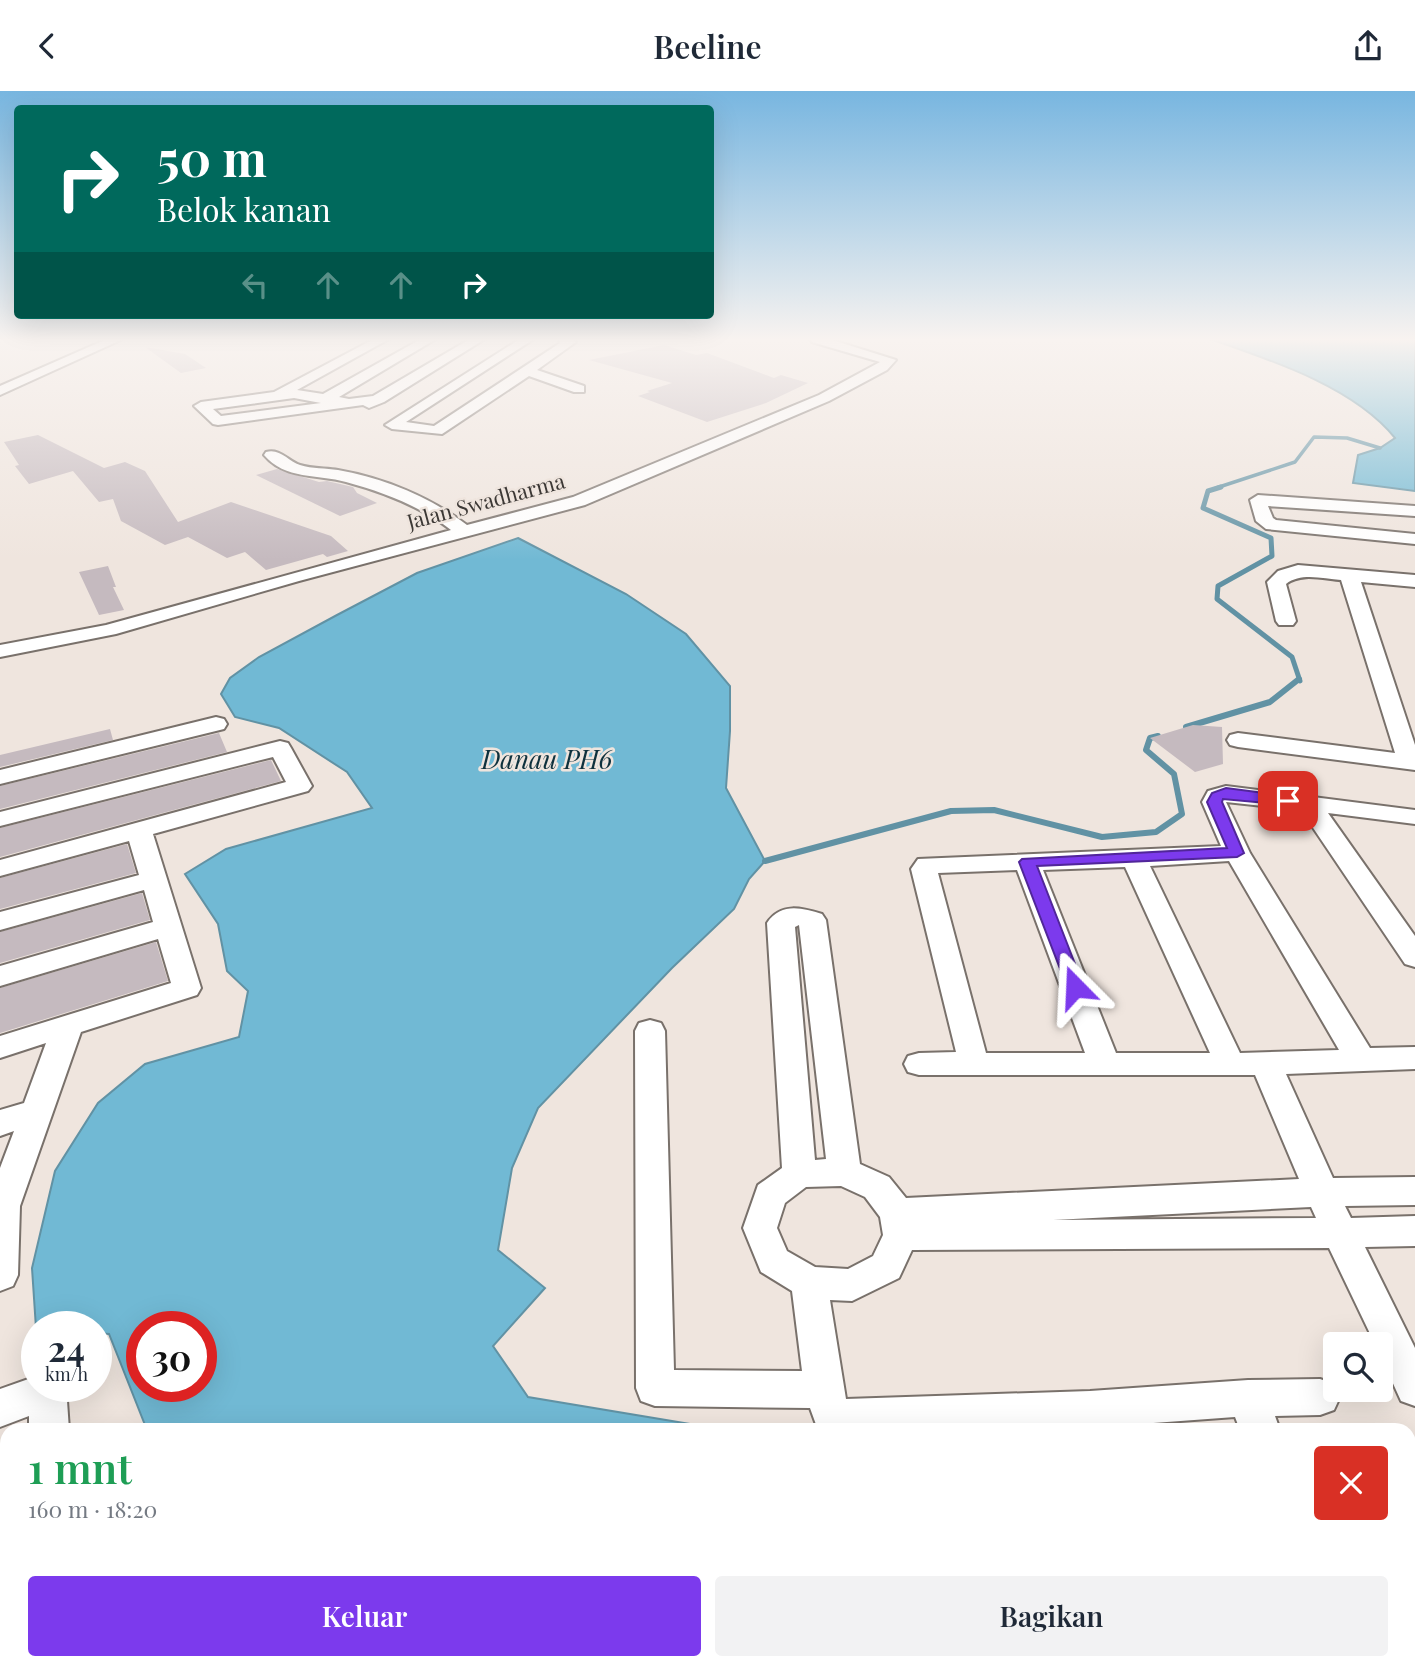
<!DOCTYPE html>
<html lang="id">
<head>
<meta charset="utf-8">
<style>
	:root { --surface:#fff; --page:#f2f2f3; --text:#1f2937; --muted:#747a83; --accent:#7c3aed }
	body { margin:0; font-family:"Playfair Display",serif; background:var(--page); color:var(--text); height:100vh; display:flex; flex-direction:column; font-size:26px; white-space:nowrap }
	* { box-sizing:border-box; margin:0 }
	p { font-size:23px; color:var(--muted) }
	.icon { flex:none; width:38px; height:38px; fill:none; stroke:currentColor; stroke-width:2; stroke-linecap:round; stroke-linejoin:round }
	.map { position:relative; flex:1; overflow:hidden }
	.details { position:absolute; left:0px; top:1332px; width:1416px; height:247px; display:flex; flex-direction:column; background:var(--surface); border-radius:21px 21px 0 0; box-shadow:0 7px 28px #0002 }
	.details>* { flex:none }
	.banner { position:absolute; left:14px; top:14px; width:700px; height:214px; border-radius:7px; box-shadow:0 7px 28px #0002; background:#00695c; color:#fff; overflow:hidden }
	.buttons { position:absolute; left:1323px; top:1241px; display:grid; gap:14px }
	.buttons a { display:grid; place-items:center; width:70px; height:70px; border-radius:7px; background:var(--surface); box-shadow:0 7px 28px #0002; font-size:35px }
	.speed { position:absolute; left:21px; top:1220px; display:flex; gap:14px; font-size:35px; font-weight:700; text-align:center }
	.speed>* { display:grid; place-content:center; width:91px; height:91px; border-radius:50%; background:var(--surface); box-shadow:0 7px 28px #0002; line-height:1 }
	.speed small { font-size:18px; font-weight:400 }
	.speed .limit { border:10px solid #d22; background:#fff; color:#111 }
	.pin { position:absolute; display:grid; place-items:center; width:60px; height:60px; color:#fff; margin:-30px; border-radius:14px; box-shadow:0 4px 10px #0006 }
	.me { position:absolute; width:77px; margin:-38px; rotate:339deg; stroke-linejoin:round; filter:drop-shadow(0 0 5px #0008) }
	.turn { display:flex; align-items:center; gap:24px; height:147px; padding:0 28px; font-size:32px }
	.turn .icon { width:91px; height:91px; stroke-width:2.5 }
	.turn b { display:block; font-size:49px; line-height:60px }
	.lanes { display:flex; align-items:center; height:66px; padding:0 28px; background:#0003; justify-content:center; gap:35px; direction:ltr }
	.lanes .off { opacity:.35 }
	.round { display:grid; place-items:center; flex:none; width:74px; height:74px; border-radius:7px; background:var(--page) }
	.head { display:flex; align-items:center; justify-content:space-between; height:119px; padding:0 28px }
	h1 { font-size:42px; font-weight:600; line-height:52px; color:#1e9e55 }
	.button { display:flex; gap:14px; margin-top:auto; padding:14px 28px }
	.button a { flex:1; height:80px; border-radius:7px; background:var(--accent); color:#fff; font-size:28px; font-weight:600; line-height:80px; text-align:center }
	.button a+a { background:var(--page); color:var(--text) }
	header { display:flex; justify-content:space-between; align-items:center; height:91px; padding:0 28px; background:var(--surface); font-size:32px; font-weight:600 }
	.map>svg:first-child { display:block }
	.water { fill:#71b9d4; stroke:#6192a4; stroke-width:2; fill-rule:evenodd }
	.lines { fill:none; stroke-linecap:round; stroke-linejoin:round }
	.stream-far2 { stroke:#6192a4; stroke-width:3.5 }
	.stream-far1 { stroke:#6192a4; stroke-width:5 }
	.stream { stroke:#6192a4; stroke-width:6 }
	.building { fill:#c5babf }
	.street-casing { stroke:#79716b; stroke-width:4 }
	.street { fill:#fff; fill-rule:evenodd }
	.route { fill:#7c3aed; stroke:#51269a; stroke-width:2 }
	.labels { text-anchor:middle; stroke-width:5; stroke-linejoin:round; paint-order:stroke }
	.far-street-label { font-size:21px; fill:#3c3835; stroke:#efe5de }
	.water-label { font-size:26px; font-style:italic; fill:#0e313d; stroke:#efe5de }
</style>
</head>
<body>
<header><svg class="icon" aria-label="back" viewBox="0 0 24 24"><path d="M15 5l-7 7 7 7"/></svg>Beeline<svg class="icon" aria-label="share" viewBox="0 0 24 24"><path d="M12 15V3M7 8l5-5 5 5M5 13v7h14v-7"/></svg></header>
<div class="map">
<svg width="1415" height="1578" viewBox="0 0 1415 1578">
	<rect width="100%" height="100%" fill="#efe5de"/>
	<path class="water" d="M 1210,248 L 1415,248 L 1415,400 L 1353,392 L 1358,364 L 1380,357 L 1395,347 C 1354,296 1271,269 1210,248 Z
		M 518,447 L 626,503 L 686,543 L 730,595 L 730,640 L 726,697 L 765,770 L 749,788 L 734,818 L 672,877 L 538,1017 L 512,1077 L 498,1159 L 545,1197 L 493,1255 L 528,1306 L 726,1339 L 147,1339 L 109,1243 L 96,1242 L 96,1236 L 36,1237 L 32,1177 L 55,1080 L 98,1012 L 145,973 L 239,946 L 248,900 L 227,880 L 218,833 L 185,783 L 226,758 L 372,717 L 347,681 L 279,637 L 235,626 L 221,603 L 230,587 L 259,566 L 337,524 L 417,482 ZM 142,1236 L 201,1236 L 201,1295 L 142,1295 Z
		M 33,1572 L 869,1572 L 873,1578 L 35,1578 Z"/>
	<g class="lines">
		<path class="stream-far2" d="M 1216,397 L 1295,371 L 1314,346 L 1347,347 L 1380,357"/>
		<path class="stream-far1" d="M 1221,396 L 1208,400 L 1203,417 L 1271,447 L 1272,465 L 1218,495 L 1217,508 L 1292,566 L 1300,590"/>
		<path class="stream" d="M 1186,636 L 1270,611 L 1299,588
			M 765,770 L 951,720 L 994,719 L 1102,746 L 1156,741 L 1182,723 L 1174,683 L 1146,659 L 1150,647 L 1158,645"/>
	</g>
	<path class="building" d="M 664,254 L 696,264 L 707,262 L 774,287 L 781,284 L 808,292 L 766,312 L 707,331 L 638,305 L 650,301 L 647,300 L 672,292 L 589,269 Z
		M 145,256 L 185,263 L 206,277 L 181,282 Z
		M 38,344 L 104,377 L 125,371 L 145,380 L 178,431 L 231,411 L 331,445 L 348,460 L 327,466 L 323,463 L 266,479 L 245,461 L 227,467 L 188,446 L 165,454 L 121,430 L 113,408 L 99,411 L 73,380 L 29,393 L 15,375 L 19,374 L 4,351 Z
		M 277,378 L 319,391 L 327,390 L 353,396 L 357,402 L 377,412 L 340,425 L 256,384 Z
		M 108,475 L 116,496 L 113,496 L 124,519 L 99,524 L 79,481 Z
		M 1193,634 L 1222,636 L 1223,673 L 1195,681 L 1150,647 Z
		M 110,638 L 113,649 L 0,676 L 0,664 Z
		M 219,642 L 227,661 L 0,718 L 0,695 Z
		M 271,669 L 281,690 L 0,766 L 0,737 Z
		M 127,753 L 136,782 L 0,818 L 0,787 Z
		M 142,802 L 150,829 L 0,872 L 0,841 Z
		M 156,851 L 168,890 L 0,942 L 0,897 Z"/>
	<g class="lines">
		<g class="street-casing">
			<path id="street" d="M 107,248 L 123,248 L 0,304 L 0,295 Z
				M 374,248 L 389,248 L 297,299 L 323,303 L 421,248 L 436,248 L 339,306 L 349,308 L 373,305 L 470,248 L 485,248 L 384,311 L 369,317 L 363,314 L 218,334 L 213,333 L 194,315 L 201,311 L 274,301 ZM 294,307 L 321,312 L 221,325 L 213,318 Z
				M 520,248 L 534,248 L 406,331 L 434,335 L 560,252 L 559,248 L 573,248 L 576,251 L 537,279 L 584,295 L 584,301 L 574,301 L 529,285 L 442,343 L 392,338 L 385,334 Z
				M 810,248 L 829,248 L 896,269 L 887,279 L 829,310 L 585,414 L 299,490 L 116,543 L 0,566 L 0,554 L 106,534 L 451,439 C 420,415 383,401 346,391 C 318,383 285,389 264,364 L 266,361 C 280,357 288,370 300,374 C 312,378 326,377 338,379 C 384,387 430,406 467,434 L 573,406 L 819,304 L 880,271 L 812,251 Z
				M 1258,404 L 1415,415 L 1415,425 L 1268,415 L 1273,427 L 1276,429 L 1415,443 L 1415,453 L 1266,438 L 1256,430 L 1250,409 Z
				M 1298,474 L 1415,484 L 1415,496 L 1361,491 L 1415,654 L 1415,679 L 1238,656 L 1230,654 L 1227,649 L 1230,644 L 1238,642 L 1395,662 L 1341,489 C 1324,488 1301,481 1286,493 L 1296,530 L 1293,534 L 1279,534 L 1276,530 L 1267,491 L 1278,480 Z
				M 216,626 L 224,628 L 227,633 L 224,638 L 0,693 L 0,679 Z
				M 280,650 L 288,652 L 291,657 L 312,695 L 308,700 L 153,743 L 201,897 L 197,904 L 81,941 L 20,1115 L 18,1184 L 13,1195 L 0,1200 L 0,1077 L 14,1040 L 0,1045 L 0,1019 L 24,1012 L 46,952 L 0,967 L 0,945 L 171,892 L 158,848 L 0,895 L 0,875 L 153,831 L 144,799 L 0,839 L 0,821 L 139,784 L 129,750 L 0,785 L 0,769 L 286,691 L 273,666 L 0,735 L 0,721 Z
				M 1226,695 L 1415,719 L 1415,733 L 1328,722 L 1415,845 L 1415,876 L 1405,873 L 1301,719 L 1226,711 L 1250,762 L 1370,957 L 1415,956 L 1415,978 L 1286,983 L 1333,1087 L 1415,1086 L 1415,1114 L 1345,1115 L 1351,1127 L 1415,1125 L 1415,1155 L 1365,1156 L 1415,1257 L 1415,1315 L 1401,1310 L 1381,1266 L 1381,1253 L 1375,1253 L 1329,1157 L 912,1159 L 899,1187 L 852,1210 L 830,1209 L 846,1308 L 1090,1300 L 1248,1289 L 1320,1288 L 1334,1293 L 1340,1306 L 1334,1319 L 1320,1324 L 1275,1325 L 1280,1339 L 1240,1339 L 1235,1326 L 1058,1339 L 818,1339 L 810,1317 L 655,1315 L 641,1310 L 636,1297 L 635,940 L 639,932 L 650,929 L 661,932 L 665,940 L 674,1279 L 802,1280 L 792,1200 L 761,1181 L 743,1137 L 758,1094 L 782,1077 L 767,832 C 781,811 802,817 822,823 L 826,829 L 860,1073 L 889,1086 L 906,1107 L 1299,1088 L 1255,984 L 919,984 L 908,981 L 904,973 L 908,965 L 919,962 L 956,961 L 911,778 L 918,768 L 1221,755 L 1202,711 L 1208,700 ZM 1229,770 L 1339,959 L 1240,962 L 1150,775 ZM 1125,776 L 1210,962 L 1116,962 L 1043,779 ZM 1017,779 L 1085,962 L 986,962 L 938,782 ZM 799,834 L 826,1068 L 815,1069 L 795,836 ZM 841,1095 L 865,1106 L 880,1126 L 883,1144 L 873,1165 L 848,1178 L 815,1176 L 787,1160 L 777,1137 L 785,1112 L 806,1096 ZM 1311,1116 L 1316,1127 L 1053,1129 Z
				M 37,1285 L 37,1295 L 66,1295 L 69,1339 L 29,1339 L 29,1325 L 0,1336 L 0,1298 Z
				M 7,1424 L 7,1466 L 0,1468 L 0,1426 Z
				M 958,1572 L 1004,1572 L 1005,1578 L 959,1578 Z
				M 1135,1572 L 1181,1572 L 1183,1578 L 1137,1578 Z
				M 1324,1572 L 1370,1572 L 1372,1578 L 1326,1578 Z"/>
		</g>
		<use href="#street" class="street"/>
	</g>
	<linearGradient id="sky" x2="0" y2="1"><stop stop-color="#78b6e0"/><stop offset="0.53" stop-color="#f8f3f0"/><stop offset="1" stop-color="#f8f3f0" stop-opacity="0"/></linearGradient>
	<rect width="1415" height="469" fill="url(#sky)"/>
	<path class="route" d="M 1226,697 L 1288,705 L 1296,710 L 1288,714 L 1223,708 L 1222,711 L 1244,762 L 1237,766 L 1037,775 L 1084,896 L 1075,902 L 1069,901 L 1019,771 L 1022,768 L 1227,757 L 1207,711 L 1212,702 Z"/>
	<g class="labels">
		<g class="far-street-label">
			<text transform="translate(486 411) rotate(-15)" y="7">Jalan Swadharma</text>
		</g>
		<g class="water-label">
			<text x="547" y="678">Danau PH6</text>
		</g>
	</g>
</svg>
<div class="buttons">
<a><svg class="icon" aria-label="search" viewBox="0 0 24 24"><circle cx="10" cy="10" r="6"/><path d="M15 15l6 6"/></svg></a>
</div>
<div class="speed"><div>24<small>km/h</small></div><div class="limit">30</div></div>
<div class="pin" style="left:1288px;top:710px;background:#d93025"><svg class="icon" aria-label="arrive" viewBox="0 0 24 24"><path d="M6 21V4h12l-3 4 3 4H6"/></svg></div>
<svg class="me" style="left:1075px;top:896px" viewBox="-20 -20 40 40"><path d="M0-17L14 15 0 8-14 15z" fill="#7c3aed" stroke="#fff" stroke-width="4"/></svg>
<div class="banner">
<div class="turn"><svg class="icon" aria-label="right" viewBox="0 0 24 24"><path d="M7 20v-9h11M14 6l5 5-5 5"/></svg><div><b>50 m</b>Belok kanan</div></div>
<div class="lanes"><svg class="icon off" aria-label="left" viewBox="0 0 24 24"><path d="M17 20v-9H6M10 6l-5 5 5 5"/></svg><svg class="icon off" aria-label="ahead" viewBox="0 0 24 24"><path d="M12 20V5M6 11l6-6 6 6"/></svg><svg class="icon off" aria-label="ahead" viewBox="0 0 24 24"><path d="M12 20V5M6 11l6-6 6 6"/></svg><svg class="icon" aria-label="right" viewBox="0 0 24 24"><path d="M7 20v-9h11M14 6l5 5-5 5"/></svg></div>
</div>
<section class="details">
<div class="head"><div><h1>1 mnt</h1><p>160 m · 18:20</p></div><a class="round" style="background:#d93025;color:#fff"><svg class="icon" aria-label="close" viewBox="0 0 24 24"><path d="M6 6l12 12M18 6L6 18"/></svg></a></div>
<div class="button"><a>Keluar</a><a>Bagikan</a></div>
</section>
</div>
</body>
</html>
